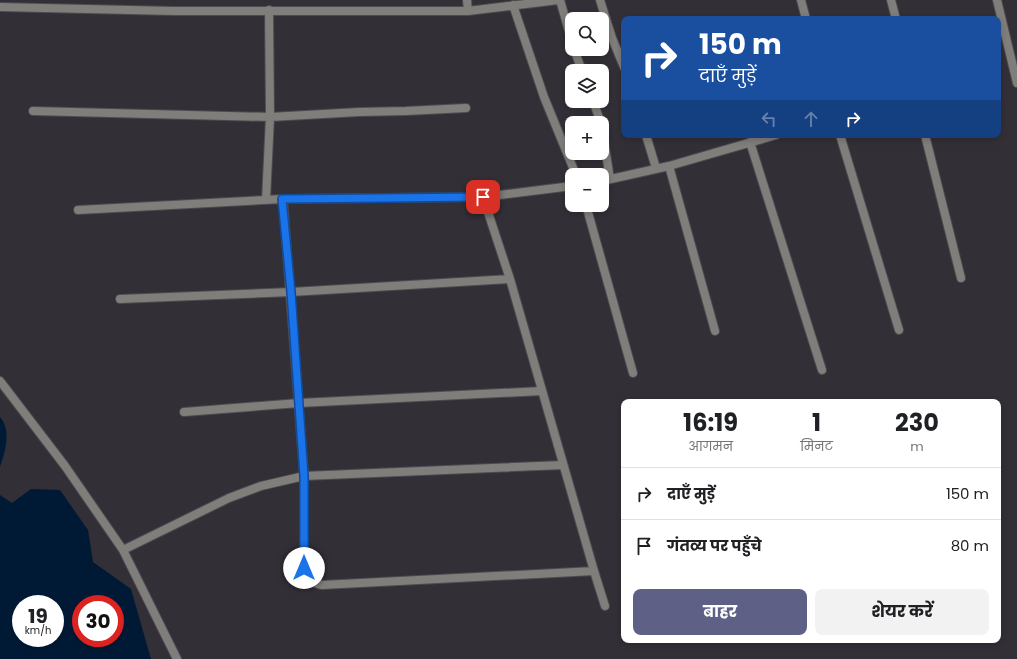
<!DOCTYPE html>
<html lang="hi">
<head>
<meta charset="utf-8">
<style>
	:root { --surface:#fff; --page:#f2f2f2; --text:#202124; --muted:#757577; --line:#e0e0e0; --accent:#5e6185 }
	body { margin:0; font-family:Poppins,"Noto Sans Devanagari",sans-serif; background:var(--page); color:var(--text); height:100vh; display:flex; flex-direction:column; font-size:15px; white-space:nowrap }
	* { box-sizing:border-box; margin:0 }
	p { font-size:13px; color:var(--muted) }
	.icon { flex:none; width:22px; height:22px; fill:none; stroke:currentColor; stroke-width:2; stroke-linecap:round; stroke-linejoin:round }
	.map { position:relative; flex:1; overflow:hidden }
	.details { position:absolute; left:621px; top:399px; width:380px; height:244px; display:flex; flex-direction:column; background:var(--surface); border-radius:8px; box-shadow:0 2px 6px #0003 }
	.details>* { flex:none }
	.top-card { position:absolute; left:621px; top:16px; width:380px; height:122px; border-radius:8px; box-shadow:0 2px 6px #0003; background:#1a4fa0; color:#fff; overflow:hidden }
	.fabs { position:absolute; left:565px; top:12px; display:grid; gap:8px }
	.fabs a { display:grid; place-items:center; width:44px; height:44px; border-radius:8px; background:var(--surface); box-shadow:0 2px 6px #0003; font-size:20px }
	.speed { position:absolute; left:12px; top:595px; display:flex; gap:8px; font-size:20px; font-weight:700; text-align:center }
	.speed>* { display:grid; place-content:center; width:52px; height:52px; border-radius:50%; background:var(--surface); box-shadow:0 2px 6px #0003; line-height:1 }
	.speed small { font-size:10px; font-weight:400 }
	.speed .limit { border:6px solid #d22; background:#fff; color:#111 }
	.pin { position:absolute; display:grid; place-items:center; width:34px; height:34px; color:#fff; margin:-17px; border-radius:8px; box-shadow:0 2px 6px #0006 }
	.me { position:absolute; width:44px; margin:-22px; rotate:0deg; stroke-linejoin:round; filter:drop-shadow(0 0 3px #0008) }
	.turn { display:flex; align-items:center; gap:14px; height:84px; padding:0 12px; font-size:18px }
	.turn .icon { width:52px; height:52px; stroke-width:2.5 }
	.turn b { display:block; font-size:28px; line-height:34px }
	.lanes { display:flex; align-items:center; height:38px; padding:0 12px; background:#0003; justify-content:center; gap:20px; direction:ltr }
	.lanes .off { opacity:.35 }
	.eta { display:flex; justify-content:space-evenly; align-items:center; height:68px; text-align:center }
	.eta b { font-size:24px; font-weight:700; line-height:28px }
	.primary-button { display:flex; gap:8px; margin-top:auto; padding:8px 12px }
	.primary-button a { flex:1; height:46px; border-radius:8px; background:var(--accent); color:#fff; font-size:16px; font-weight:700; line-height:46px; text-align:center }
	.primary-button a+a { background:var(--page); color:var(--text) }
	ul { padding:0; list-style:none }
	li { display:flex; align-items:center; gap:12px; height:52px; padding:0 12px; border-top:1px solid var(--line) }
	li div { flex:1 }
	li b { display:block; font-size:15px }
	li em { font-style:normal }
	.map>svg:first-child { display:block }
	.water { fill:#001a36; fill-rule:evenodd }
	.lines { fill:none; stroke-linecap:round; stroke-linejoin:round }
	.minor-casing { stroke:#4d4a51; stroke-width:10 }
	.minor { stroke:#807e7b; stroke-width:8 }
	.route-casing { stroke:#114b97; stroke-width:10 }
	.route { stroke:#1a73e8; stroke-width:7 }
</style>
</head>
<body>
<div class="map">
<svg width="1017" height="659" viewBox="0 0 1017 659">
	<rect width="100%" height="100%" fill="#322f36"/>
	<path class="water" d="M 0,417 C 12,431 5,451 0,467 Z
		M 31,489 L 60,490 L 88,530 L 93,562 L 131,589 L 151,659 L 0,659 L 0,495 L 12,503 ZM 21,604 L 55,604 L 55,638 L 21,638 ZM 81,604 L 115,604 L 115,638 L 81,638 Z"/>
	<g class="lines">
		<g class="minor-casing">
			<path id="minor" d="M 467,0 L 468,11
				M 560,0 L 572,42
				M 600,0 L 612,38 L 624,67
				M 801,0 L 806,19
				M 891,0 L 896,19
				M 997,0 L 1017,83
				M 513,5 L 544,97 L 576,175
				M 0,7 L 174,11 L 468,11 L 558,0
				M 574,49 L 582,71
				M 593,101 L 601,123
				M 33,111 L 270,117 L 359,112 L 406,111 L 466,108
				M 602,128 L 610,179
				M 646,135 L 656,168
				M 840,135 L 899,330
				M 925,135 L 961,278
				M 750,142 L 822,370
				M 669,166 L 715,331
				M 602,181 L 669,166 L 776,135
				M 483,197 L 510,279 L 594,571 L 605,606
				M 283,199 L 304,476 L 304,568 C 308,578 311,583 322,585 L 594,571
				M 266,200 L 270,117 L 269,10
				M 586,205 L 633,373
				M 78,210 L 283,199 L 483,197 L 572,186
				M 120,299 L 291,292 L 510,279
				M 0,381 L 65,466 L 123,550 L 177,659
				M 184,412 L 299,403 L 542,391
				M 123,550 L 229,498 L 261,486 L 304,476 L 563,465"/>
		</g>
		<use href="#minor" class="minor"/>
	</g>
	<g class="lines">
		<g class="route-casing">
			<path id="route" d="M 304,568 L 304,476 L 291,292 L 282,199 L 483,197"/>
		</g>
		<use href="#route" class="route"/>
	</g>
</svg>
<div class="fabs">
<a><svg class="icon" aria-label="search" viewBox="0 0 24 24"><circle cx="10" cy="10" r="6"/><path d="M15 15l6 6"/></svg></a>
<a><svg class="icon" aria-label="layers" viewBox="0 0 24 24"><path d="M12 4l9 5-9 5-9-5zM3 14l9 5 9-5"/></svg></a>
<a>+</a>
<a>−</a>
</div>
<div class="speed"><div>19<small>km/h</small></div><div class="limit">30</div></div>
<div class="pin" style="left:483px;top:197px;background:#d93025"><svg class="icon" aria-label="arrive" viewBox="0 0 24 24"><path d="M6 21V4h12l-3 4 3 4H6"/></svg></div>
<svg class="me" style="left:304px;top:568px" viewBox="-20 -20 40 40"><circle r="19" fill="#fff"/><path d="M0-13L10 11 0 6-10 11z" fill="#1a73e8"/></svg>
<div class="top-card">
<div class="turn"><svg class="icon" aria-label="right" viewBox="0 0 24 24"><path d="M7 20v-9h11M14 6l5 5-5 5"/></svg><div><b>150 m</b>दाएँ मुड़ें</div></div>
<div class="lanes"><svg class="icon off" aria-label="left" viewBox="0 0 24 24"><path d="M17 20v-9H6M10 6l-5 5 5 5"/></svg><svg class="icon off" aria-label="ahead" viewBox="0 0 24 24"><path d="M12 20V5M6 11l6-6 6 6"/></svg><svg class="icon" aria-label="right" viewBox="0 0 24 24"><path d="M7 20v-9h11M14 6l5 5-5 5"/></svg></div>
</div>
<section class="details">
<div class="eta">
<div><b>16:19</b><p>आगमन</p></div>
<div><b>1</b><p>मिनट</p></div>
<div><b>230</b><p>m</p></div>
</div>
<ul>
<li><svg class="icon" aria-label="right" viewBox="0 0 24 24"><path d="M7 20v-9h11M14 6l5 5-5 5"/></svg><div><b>दाएँ मुड़ें</b></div><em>150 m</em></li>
<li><svg class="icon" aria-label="arrive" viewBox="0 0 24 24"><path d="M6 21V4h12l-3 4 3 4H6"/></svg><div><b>गंतव्य पर पहुँचे</b></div><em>80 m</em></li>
</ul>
<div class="primary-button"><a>बाहर</a><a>शेयर करें</a></div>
</section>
</div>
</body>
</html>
